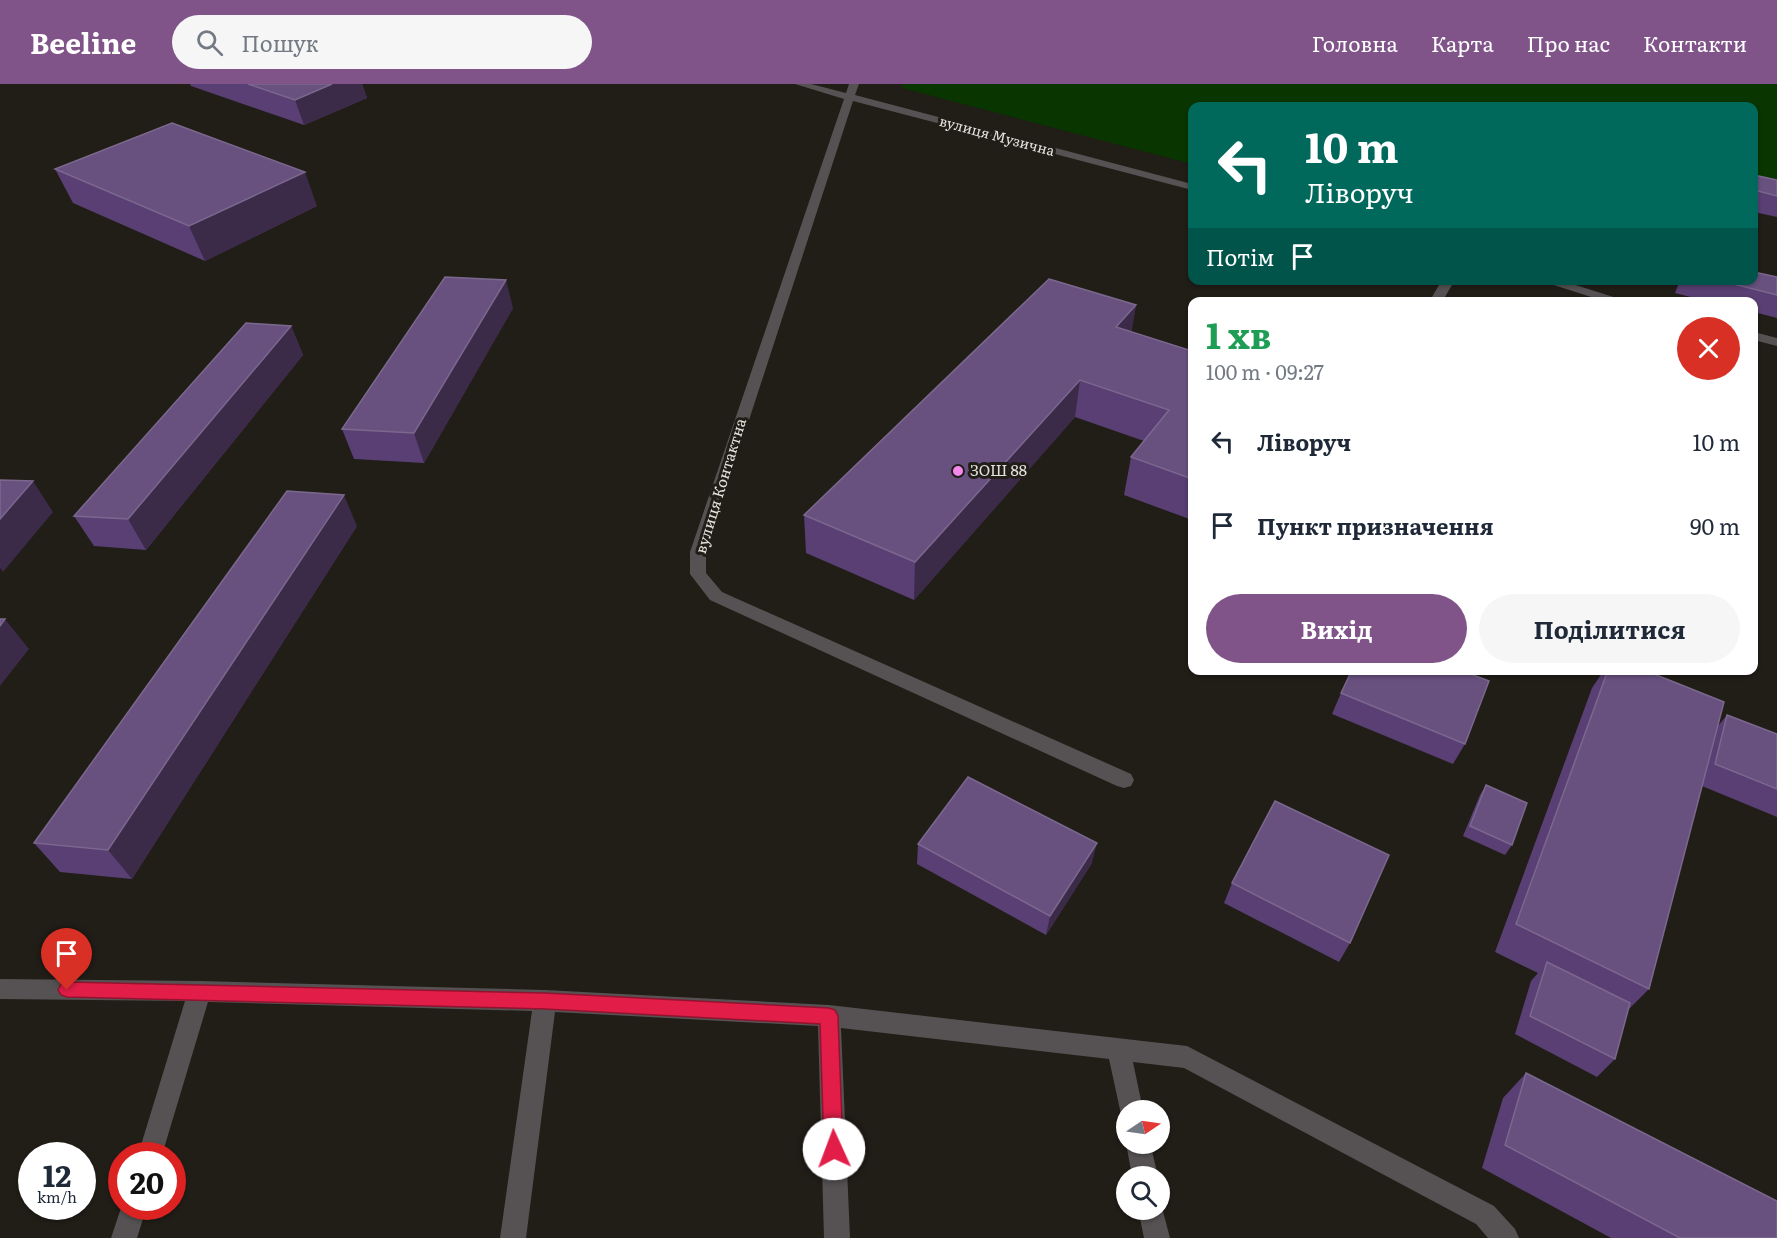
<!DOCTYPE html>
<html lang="uk">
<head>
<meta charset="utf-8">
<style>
	:root { --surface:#fff; --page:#f6f6f7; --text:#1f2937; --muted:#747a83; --accent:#805489 }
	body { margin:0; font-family:Literata,serif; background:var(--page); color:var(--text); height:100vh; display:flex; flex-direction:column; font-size:22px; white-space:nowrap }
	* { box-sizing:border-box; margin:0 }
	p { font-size:20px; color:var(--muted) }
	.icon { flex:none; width:33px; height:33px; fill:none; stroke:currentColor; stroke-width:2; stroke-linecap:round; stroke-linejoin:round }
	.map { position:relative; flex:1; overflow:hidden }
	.side { position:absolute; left:1188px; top:213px; width:570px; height:378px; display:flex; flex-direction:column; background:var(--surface); border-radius:12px; box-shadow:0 2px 4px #0004 }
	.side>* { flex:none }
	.hud { position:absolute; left:1188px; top:18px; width:570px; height:183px; border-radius:12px; box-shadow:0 2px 4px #0004; background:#00695c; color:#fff; overflow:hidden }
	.needle { width:39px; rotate:77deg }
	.fabs { position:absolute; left:1116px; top:1016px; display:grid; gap:12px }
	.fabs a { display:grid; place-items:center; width:54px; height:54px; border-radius:50%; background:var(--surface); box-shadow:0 2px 4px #0004; font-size:30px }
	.speed { position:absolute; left:18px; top:1058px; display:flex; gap:12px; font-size:30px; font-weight:700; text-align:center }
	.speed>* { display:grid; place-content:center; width:78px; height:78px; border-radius:50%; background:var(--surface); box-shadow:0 2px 4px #0004; line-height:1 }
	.speed small { font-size:15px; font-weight:400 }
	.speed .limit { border:9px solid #d22; background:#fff; color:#111 }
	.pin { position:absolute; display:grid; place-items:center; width:51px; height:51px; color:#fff; margin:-62px -26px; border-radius:50% 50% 50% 0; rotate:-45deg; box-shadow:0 0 6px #0007 }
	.pin .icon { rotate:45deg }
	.me { position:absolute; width:66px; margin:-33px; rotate:358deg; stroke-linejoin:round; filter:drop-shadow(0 0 4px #0008) }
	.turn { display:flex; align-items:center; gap:21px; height:126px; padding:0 18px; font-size:27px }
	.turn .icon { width:78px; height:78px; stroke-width:2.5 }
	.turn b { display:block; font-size:42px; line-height:51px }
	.then { display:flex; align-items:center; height:57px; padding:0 18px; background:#0003; gap:12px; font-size:22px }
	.round { display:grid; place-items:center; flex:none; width:63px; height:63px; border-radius:32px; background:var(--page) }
	.overview { display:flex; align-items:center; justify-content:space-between; height:102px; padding:0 18px }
	h1 { font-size:36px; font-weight:700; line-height:45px; color:#1e9e55 }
	.button { display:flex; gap:12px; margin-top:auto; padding:12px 18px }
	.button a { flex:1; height:69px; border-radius:36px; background:var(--accent); color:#fff; font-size:24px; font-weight:700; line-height:69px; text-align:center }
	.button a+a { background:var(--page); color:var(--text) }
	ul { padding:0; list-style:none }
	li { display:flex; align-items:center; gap:18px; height:84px; padding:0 18px }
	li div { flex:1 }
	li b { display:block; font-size:22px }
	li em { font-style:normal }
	header { display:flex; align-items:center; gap:36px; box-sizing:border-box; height:84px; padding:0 30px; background:var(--accent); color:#fff }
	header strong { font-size:28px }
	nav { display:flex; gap:33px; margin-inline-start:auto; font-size:21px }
	.search { width:420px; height:54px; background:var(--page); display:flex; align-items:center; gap:15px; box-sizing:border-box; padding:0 21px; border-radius:33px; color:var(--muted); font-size:22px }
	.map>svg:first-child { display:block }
	.green { fill:#093500 }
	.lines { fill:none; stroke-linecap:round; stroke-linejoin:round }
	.minor { fill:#565253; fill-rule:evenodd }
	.wall { fill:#593f73 }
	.shaded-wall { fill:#3c2a49 }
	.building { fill:#68517f; stroke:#7b688e; stroke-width:1.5 }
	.route { fill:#e11d48; stroke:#92132f; stroke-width:1.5 }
	.poi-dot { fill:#f688ed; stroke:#211d17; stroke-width:2 }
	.labels { text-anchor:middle; stroke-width:6; stroke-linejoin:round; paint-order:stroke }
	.far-street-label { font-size:14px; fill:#e5e2de; stroke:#211d17 }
	.poi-label { font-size:15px; fill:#e5e2de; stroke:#211d17; text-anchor:start }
	.street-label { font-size:15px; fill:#e5e2de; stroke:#211d17 }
</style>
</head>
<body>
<header>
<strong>Beeline</strong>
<div class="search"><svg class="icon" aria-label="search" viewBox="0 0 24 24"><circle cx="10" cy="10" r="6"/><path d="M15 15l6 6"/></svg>Пошук</div>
<nav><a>Головна</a><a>Карта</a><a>Про нас</a><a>Контакти</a></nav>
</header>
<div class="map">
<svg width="1777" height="1154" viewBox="0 0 1777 1154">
	<rect width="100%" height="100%" fill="#211d17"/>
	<path class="green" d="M 903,0 L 1777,0 L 1777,96 L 1754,91 L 1754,22 L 1192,22 L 1192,80 L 902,4 Z"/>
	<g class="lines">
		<path class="minor" d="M 795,0 L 811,0 L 846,9 L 849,0 L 859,0 L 855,11 L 1192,100 L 1192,106 L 853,17 L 706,468 L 706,489 L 722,508 L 1131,690 L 1134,696 L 1131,702 L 1124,704 L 1117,702 L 710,516 L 690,490 L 690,468 L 844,15 Z
			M 1442,196 L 1455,196 L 1442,218 L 1429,218 Z
			M 1538,196 L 1560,196 L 1629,218 L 1607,218 Z
			M 1754,248 L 1777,254 L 1777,262 L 1754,256 Z
			M 0,895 L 200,897 L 545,906 L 829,921 L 1187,962 L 1494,1122 L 1515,1145 L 1519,1154 L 1488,1154 L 1476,1140 L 1184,984 L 1133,978 L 1143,1026 L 1126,1026 L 1126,1036 L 1122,1035 L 1109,975 L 841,944 L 850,1154 L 824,1154 L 818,942 L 555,928 L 526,1154 L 500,1154 L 532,927 L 208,918 L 162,1071 L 138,1071 L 185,917 L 0,915 Z
			M 1126,1057 L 1126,1059 L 1150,1059 L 1158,1092 L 1132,1092 L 1126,1059 Z
			M 1160,1116 L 1170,1154 L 1144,1154 L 1138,1125 L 1160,1125 Z
			M 122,1121 L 147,1122 L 137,1154 L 111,1154 Z"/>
	</g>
	<path class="wall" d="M 190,0 L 362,0 L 367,14 L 304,41 L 191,2 Z
		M 55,85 L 317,122 L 205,177 L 73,119 Z
		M 1754,91 L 1777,96 L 1777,133 L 1754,128 Z
		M 1777,193 L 1777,234 L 1754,228 L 1754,218 L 1710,218 L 1675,209 L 1680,196 L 1754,196 Z
		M 1136,221 L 1131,248 L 1192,267 L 1192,436 L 1124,411 L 1131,373 L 1144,357 L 1075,333 L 914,516 L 806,469 L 804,431 Z
		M 513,224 L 424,379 L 354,375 L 342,345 Z
		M 291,242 L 303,271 L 146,466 L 94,462 L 74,432 Z
		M 357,442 L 132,795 L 60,788 L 34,759 Z
		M 1604,586 L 1644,586 L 1718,642 L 1727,631 L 1777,650 L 1777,733 L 1702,702 L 1649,905 L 1628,926 L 1615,975 L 1597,993 L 1515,950 L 1531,897 L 1538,889 L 1495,868 L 1592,604 Z
		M 1341,609 L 1465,660 L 1453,680 L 1332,630 Z
		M 1486,701 L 1512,761 L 1505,771 L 1463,752 L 1480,711 Z
		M 918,760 L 1092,779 L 1046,851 L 917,780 Z
		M 1232,799 L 1350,859 L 1339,878 L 1224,819 Z
		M 1526,989 L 1777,1154 L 1611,1154 L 1482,1084 L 1503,1014 Z"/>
	<path class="shaded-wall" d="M 332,0 L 362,0 L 367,14 L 304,41 L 295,16 Z
		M 305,88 L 317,122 L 205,177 L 189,142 Z
		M 506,196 L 513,224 L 424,379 L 414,349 Z
		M 1136,221 L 1130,258 L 1116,243 Z
		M 291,242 L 303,271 L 146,466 L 128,435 Z
		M 1080,296 L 1075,333 L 914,516 L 915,478 Z
		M 33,397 L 53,428 L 3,488 L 0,484 L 0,435 Z
		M 344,411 L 357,442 L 132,795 L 108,766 Z
		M 5,535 L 29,565 L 0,602 L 0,542 Z
		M 1097,759 L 1092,779 L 1046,851 L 1050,832 Z"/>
	<path class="building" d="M 248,0 L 332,0 L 295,16 Z
		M 172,39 L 305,88 L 189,142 L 55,85 Z
		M 1754,91 L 1777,96 L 1777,112 L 1754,106 Z
		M 1754,188 L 1777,193 L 1777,211 L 1718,196 L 1754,196 Z
		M 445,193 L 506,196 L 414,349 L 342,345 Z
		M 1049,195 L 1136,221 L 1116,243 L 1192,267 L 1192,395 L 1131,373 L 1169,326 L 1080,296 L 915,478 L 804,431 Z
		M 246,239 L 291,242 L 128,435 L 74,432 Z
		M 0,396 L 33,397 L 0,435 Z
		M 287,407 L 344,411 L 108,766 L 34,759 Z
		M 0,535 L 5,535 L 0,542 Z
		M 1352,586 L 1460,586 L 1489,597 L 1465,660 L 1341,609 Z
		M 1608,586 L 1644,586 L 1724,618 L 1649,905 L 1516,840 Z
		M 1727,631 L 1777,650 L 1777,705 L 1715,680 Z
		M 968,693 L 1097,759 L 1050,832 L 918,760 Z
		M 1486,701 L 1527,719 L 1512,761 L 1470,742 Z
		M 1275,717 L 1389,771 L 1350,859 L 1232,799 Z
		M 1547,878 L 1630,919 L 1615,975 L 1530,932 Z
		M 1526,989 L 1777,1117 L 1777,1154 L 1680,1154 L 1505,1061 Z"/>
	<path class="route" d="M 67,898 L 545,909 L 829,924 L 835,926 L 838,932 L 843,1065 L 840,1072 L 834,1075 L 827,1072 L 824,1065 L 820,940 L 545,925 L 67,913 L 61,911 L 58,906 L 61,900 Z"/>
	<circle class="poi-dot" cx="958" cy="387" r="6"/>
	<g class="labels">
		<g class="far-street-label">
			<text transform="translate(997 52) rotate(15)" y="5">вулиця Музична</text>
		</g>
		<g class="poi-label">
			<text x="970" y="392">ЗОШ 88</text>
		</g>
		<g class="street-label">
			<text transform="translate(721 402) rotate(-73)" y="5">вулиця Контактна</text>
		</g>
	</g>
</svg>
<div class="fabs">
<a><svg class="needle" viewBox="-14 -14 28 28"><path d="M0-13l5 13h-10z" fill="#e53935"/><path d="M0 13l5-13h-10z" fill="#747a83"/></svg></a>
<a><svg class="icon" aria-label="search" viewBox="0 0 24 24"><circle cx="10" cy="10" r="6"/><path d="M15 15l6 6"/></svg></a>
</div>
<div class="speed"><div>12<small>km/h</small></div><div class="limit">20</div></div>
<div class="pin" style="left:67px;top:906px;background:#d93025"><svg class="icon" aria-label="arrive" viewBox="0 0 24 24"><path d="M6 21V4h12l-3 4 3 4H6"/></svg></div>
<svg class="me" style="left:834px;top:1065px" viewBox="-20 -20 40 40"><circle r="19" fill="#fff"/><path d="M0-13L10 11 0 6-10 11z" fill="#e11d48"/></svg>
<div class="hud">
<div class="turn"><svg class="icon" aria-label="left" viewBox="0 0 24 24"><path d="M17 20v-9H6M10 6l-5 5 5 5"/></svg><div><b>10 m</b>Ліворуч</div></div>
<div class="then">Потім<svg class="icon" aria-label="arrive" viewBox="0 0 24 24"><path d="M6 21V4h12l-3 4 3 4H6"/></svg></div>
</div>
<section class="side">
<div class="overview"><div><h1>1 хв</h1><p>100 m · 09:27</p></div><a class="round" style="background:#d93025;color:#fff"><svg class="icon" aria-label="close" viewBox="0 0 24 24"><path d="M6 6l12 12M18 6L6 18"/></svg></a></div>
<ul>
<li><svg class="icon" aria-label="left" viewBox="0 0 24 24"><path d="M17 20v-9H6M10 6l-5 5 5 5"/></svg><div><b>Ліворуч</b></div><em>10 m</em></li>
<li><svg class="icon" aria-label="arrive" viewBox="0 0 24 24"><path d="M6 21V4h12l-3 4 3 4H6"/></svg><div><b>Пункт призначення</b></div><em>90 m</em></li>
</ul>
<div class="button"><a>Вихід</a><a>Поділитися</a></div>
</section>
</div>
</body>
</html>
